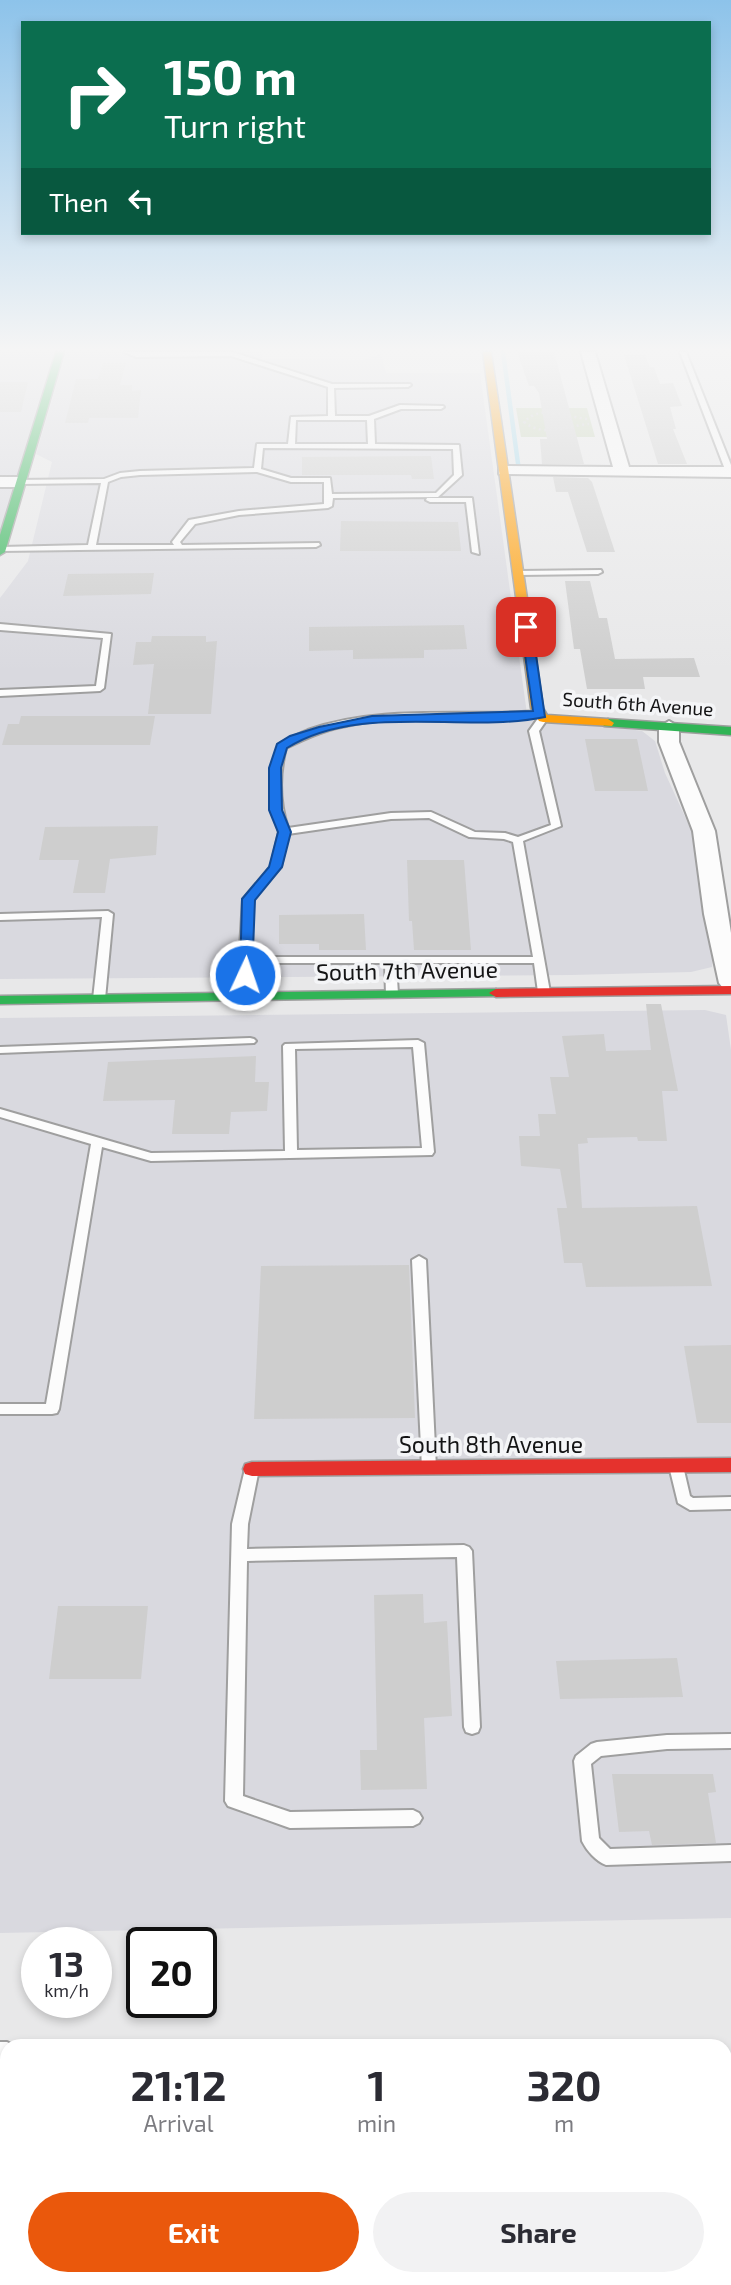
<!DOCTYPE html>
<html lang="en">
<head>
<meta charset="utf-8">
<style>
	:root { --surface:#fff; --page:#f2f2f3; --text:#2b2b33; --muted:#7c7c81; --accent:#ea580c }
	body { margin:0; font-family:"Exo 2",sans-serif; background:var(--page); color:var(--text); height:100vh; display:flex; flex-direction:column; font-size:26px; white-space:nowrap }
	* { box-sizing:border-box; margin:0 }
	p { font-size:23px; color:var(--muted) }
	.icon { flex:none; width:38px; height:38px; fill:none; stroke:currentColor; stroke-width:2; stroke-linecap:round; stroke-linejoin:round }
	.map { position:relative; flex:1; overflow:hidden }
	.sheet { position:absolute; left:0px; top:2039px; width:732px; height:247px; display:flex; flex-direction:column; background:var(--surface); border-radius:21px 21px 0 0; box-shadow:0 4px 10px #0003 }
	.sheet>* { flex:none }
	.hud { position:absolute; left:21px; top:21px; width:690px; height:214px; border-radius:0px; box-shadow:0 4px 10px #0003; background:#0b6e4f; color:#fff; overflow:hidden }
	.speed { position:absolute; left:21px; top:1927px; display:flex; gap:14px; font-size:35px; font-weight:700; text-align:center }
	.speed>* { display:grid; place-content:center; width:91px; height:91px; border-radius:50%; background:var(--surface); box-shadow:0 4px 10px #0003; line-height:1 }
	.speed small { font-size:18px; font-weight:400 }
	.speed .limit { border:4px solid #111; border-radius:10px; background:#fff; color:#111 }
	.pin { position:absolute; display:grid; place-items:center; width:60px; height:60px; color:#fff; margin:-30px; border-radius:14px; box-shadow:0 4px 10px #0006 }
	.me { position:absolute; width:77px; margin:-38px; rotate:3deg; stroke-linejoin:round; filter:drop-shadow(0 0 5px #0008) }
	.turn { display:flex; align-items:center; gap:24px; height:147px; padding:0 28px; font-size:32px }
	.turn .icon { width:91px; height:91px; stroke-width:2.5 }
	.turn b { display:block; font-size:49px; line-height:60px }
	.then { display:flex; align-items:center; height:66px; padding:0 28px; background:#0003; gap:14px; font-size:26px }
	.eta { display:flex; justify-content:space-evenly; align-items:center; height:119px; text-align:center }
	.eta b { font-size:42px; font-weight:700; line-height:49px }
	.cta { display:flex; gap:14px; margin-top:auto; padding:14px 28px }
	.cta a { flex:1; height:80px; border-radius:42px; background:var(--accent); color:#fff; font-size:28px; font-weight:700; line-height:80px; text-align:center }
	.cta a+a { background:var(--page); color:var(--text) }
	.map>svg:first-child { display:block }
	.built { fill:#d9d9df }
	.green { fill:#c4d1b4 }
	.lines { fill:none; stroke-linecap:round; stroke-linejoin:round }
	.stream { stroke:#a4d9ec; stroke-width:4.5 }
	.building { fill:#cecece }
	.lane-casing { stroke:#9f9f9f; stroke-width:4 }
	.street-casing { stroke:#9f9f9f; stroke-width:4 }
	.fast-casing { stroke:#9f9f9f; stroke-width:3 }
	.slow-casing { stroke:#9f9f9f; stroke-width:3 }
	.jam-casing { stroke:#9f9f9f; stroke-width:3 }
	.path { stroke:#d0d0d1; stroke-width:2.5; stroke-dasharray:2 3.5; stroke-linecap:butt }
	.lane { fill:#fcfcfc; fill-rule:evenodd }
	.street { fill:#fcfcfc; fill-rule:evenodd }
	.fast { fill:#30b455; fill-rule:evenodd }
	.slow { fill:#ff9f0a; fill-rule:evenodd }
	.jam { fill:#e5322d; fill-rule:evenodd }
	.route { fill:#1a73e8; stroke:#114b97; stroke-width:2 }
	.labels { text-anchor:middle; stroke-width:7; stroke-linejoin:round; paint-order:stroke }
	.far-street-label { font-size:19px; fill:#141415; stroke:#f4f5f7 }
	.street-label { font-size:23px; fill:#141415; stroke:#f4f5f7 }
</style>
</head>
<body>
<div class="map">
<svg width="731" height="2285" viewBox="0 0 731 2285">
	<rect width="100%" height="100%" fill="#e8e8e9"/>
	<path class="built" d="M 0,352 L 55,352 L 0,539 Z
		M 66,352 L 262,352 L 262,359 L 363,360 L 381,354 L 386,373 L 480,373 L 527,714 L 642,731 L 655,741 L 665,773 L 692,832 L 714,948 L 712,967 L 691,972 L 572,975 L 0,979 L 0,598 L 28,561 L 52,462 L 36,454 Z
		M 705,1010 L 726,1015 L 731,1050 L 731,1918 L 0,1933 L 0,1018 Z"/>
	<path class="green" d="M 516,408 L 587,408 L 595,437 L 521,437 Z"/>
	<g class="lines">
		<path class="stream" d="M 503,352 L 519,471"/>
	</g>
	<path class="building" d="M 517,352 L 554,352 L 584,464 L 542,464 L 540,439 L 547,439 L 539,393 L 534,386 L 529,386 Z
		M 624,355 L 645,355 L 650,367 L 654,367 L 660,384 L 673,383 L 682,406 L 670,407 L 676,429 L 673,429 L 687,464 L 658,464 Z
		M 103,363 L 126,363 L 120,385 L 132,385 L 132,391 L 141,390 L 138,418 L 89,418 L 88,423 L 65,423 L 76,379 L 98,379 Z
		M 0,382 L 28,382 L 21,412 L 0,412 Z
		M 431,456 L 434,479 L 412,479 L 411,475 L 302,475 L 302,457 Z
		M 553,477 L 588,478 L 592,482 L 615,552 L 587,552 L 568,492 L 556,492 Z
		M 341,521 L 458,522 L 461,551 L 340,551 Z
		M 154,573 L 151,594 L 63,596 L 68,574 Z
		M 565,581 L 590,581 L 599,618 L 607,618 L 615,659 L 694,658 L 700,677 L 643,677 L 645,689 L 587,689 L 580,649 L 574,649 Z
		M 464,625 L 467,649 L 424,650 L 424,658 L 353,659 L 353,650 L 309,651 L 309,627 Z
		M 152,636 L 206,636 L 206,642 L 217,641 L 211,714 L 148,714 L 154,664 L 133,665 L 136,642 L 151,642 Z
		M 21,716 L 155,716 L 150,745 L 2,745 L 8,724 L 19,724 Z
		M 585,739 L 637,739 L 648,791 L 595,791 Z
		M 158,826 L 156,855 L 110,859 L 105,893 L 73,893 L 79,860 L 39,860 L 45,827 Z
		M 407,860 L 464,860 L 471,950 L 414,950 L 412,921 L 409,921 Z
		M 364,914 L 366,950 L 319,950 L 319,944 L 279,944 L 279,915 Z
		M 646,1004 L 661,1004 L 678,1091 L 662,1091 L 667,1141 L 638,1141 L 637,1137 L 587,1138 L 588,1143 L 578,1144 L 582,1208 L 697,1206 L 712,1286 L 586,1287 L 582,1263 L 564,1263 L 557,1208 L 567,1208 L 560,1169 L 521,1166 L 519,1136 L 540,1136 L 538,1114 L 556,1114 L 550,1077 L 569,1077 L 562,1036 L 604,1034 L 606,1051 L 651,1050 Z
		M 256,1056 L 255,1082 L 269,1082 L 267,1111 L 231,1112 L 229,1134 L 172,1134 L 175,1100 L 103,1101 L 108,1062 Z
		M 409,1265 L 415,1418 L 254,1419 L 261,1266 Z
		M 731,1345 L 731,1423 L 697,1423 L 684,1346 Z
		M 423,1594 L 424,1623 L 447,1621 L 452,1716 L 424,1718 L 427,1789 L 361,1790 L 360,1750 L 377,1750 L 374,1595 Z
		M 58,1606 L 148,1606 L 141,1679 L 49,1679 Z
		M 677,1658 L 683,1697 L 560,1699 L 556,1661 Z
		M 612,1774 L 713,1774 L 716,1792 L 708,1793 L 716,1843 L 652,1845 L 649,1831 L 619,1832 Z"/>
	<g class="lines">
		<g class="lane-casing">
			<path id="lane" d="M 124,352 L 232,352 L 332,384 L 410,384 L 411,385 L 408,387 L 334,388 L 335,416 L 369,416 L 400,405 L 443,406 L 444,407 L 441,409 L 401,409 L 374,419 L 375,444 L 459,445 L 462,475 L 438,497 L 333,498 L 332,506 L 328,508 L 239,515 L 195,524 L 180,542 L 182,545 L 319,543 L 320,545 L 316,547 L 0,551 L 1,547 L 88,545 L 101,483 L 19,484 L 15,482 L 16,480 L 104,479 L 120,473 L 140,471 L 254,468 L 257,444 L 288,444 L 291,417 L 328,416 L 328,387 L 231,356 L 136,357 ZM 296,420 L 367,420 L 368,444 L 295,444 ZM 263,448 L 453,449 L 454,475 L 436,493 L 332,494 L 330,478 L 291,478 L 261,469 ZM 257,472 L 291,482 L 324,482 L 324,504 L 239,511 L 189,520 L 172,542 L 174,545 L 96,545 L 108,482 L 121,477 L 140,475 Z
				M 680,352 L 686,352 L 731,465 L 731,474 L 726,472 Z
				M 427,498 L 472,498 L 479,554 L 472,552 L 466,502 L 430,502 L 426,500 Z
				M 601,570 L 602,572 L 598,574 L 519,575 L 515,573 L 519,571 Z
				M 0,624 L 111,634 L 104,688 L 100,691 L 0,696 L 0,690 L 96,686 L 103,638 L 0,630 Z
				M 540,711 L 543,712 L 544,715 L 548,718 L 539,731 L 561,826 L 523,841 L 550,992 L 548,994 L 540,994 L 538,992 L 534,963 L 396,963 L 398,994 L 392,997 L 386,994 L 385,963 L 250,963 L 249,996 L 243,999 L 239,998 L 237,996 L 243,899 L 271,866 L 279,832 L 273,811 L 271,789 L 272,768 L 279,744 C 288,739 298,734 308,730 C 381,704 464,717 540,711 ZM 539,717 L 529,731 L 551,825 L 518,837 L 505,833 L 475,832 L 431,812 L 391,813 L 288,828 C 279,801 279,775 286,748 C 304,739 322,731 341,727 C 405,712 474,721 539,717 ZM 429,818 L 469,837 L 504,839 L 513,842 L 533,957 L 250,957 L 253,899 L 281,867 L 288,834 L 391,819 Z
				M 108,911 L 113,914 L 105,999 L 99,1002 L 93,999 L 102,917 L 0,920 L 0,914 Z
				M 250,1038 L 254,1039 L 256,1041 L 254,1043 L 0,1053 L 0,1047 Z
				M 418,1040 L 424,1043 L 434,1152 L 432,1155 L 151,1161 L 102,1147 L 59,1409 L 57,1413 L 52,1414 L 0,1414 L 0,1404 L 46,1404 L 91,1144 L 0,1117 L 0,1109 L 151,1153 L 285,1151 L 283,1046 L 285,1044 ZM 413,1047 L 422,1148 L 297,1150 L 295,1049 Z
				M 419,1256 L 426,1260 L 436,1468 L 434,1472 L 429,1473 L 424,1472 L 422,1468 L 412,1260 Z
				M 676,1461 L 681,1462 L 683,1466 L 690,1496 L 693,1498 L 731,1497 L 731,1509 L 690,1510 L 678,1503 L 669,1466 L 671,1462 Z
				M 252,1464 L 257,1465 L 259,1469 L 248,1524 L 247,1549 L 464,1545 L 469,1547 L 472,1551 L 480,1727 L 478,1732 L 472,1734 L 466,1732 L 464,1727 L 457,1557 L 247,1561 L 243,1796 L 290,1812 L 413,1810 L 419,1813 L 422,1818 L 419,1823 L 413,1826 L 290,1828 L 228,1806 L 225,1801 L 232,1524 L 245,1469 L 247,1465 Z
				M 731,1734 L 731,1748 L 667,1749 L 601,1756 L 591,1764 L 599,1838 L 610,1849 L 731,1845 L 731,1861 L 606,1865 C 596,1861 587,1851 582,1841 L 574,1761 L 576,1756 L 591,1744 L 597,1742 L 667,1735 Z
				M 0,2042 L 7,2042 L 14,2046 L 7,2046 L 7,2060 L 0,2060 Z
				M 724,2138 L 731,2139 L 731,2159 L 724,2158 Z"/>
		</g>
		<g class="street-casing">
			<path id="street" d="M 581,352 L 595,352 L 629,467 L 731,467 L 731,477 L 499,474 L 499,468 L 505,466 L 613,467 Z
				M 0,477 L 19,477 L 27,482 L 19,487 L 0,487 Z
				M 669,721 L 679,727 L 679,742 L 715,831 L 731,933 L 731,990 L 723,988 L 719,983 L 704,914 L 693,831 L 659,742 L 659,727 Z"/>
		</g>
		<g class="fast-casing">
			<path id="fast" d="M 56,352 L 64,352 L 5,552 L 0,555 L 0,535 Z
				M 608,719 L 731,727 L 731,735 L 604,726 L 602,723 Z
				M 496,989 L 503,993 L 501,996 L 0,1004 L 0,996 Z"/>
		</g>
		<g class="slow-casing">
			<path id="slow" d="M 483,352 L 491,352 L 543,708 L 547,715 L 608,719 L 614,723 L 612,726 L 543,722 L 539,721 L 531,708 Z"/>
		</g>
		<g class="jam-casing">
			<path id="jam" d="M 731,986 L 731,994 L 496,997 L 489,993 L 496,989 Z
				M 731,1458 L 731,1472 L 252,1476 L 245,1474 L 243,1469 L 245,1464 L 252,1462 Z"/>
		</g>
		<path class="path" d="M 587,419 C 566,417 541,404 524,422 C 545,438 565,426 589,424"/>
		<use href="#lane" class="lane"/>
		<use href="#street" class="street"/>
		<use href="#fast" class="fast"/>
		<use href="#slow" class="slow"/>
		<use href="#jam" class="jam"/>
	</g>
	<linearGradient id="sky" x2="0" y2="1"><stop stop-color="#8dc3ea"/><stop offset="0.52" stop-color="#f5f5f5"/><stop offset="1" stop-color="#f5f5f5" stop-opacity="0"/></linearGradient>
	<rect width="731" height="672" fill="url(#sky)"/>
	<path class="route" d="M 526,624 L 532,627 L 545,717 C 464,734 361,702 287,748 L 281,768 L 282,810 L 291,832 L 282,867 L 255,900 L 252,975 L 240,978 L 242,899 L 269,867 L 278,832 L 269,810 L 269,768 L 277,744 L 290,736 L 319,727 L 372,716 L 533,711 L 521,627 Z"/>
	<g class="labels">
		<g class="far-street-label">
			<text transform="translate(638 704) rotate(4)" y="7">South 6th Avenue</text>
		</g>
		<g class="street-label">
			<text transform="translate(407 971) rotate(-1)" y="8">South 7th Avenue</text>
			<text x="491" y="1453">South 8th Avenue</text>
		</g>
	</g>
</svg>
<div class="speed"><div>13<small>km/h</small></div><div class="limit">20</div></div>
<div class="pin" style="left:526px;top:627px;background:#d93025"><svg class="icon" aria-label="arrive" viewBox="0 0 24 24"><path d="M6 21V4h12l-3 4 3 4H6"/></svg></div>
<svg class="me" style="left:245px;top:975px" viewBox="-20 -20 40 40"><circle r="17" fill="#1a73e8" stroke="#fff" stroke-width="3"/><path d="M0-11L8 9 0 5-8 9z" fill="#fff"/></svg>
<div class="hud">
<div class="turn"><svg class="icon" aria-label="right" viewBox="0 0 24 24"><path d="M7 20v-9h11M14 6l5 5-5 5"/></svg><div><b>150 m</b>Turn right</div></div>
<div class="then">Then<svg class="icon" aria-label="left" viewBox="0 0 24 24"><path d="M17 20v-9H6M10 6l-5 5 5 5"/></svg></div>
</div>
<section class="sheet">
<div class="eta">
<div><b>21:12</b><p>Arrival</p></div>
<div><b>1</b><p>min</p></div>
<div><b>320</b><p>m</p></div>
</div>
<div class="cta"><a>Exit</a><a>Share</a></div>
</section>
</div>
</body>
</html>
